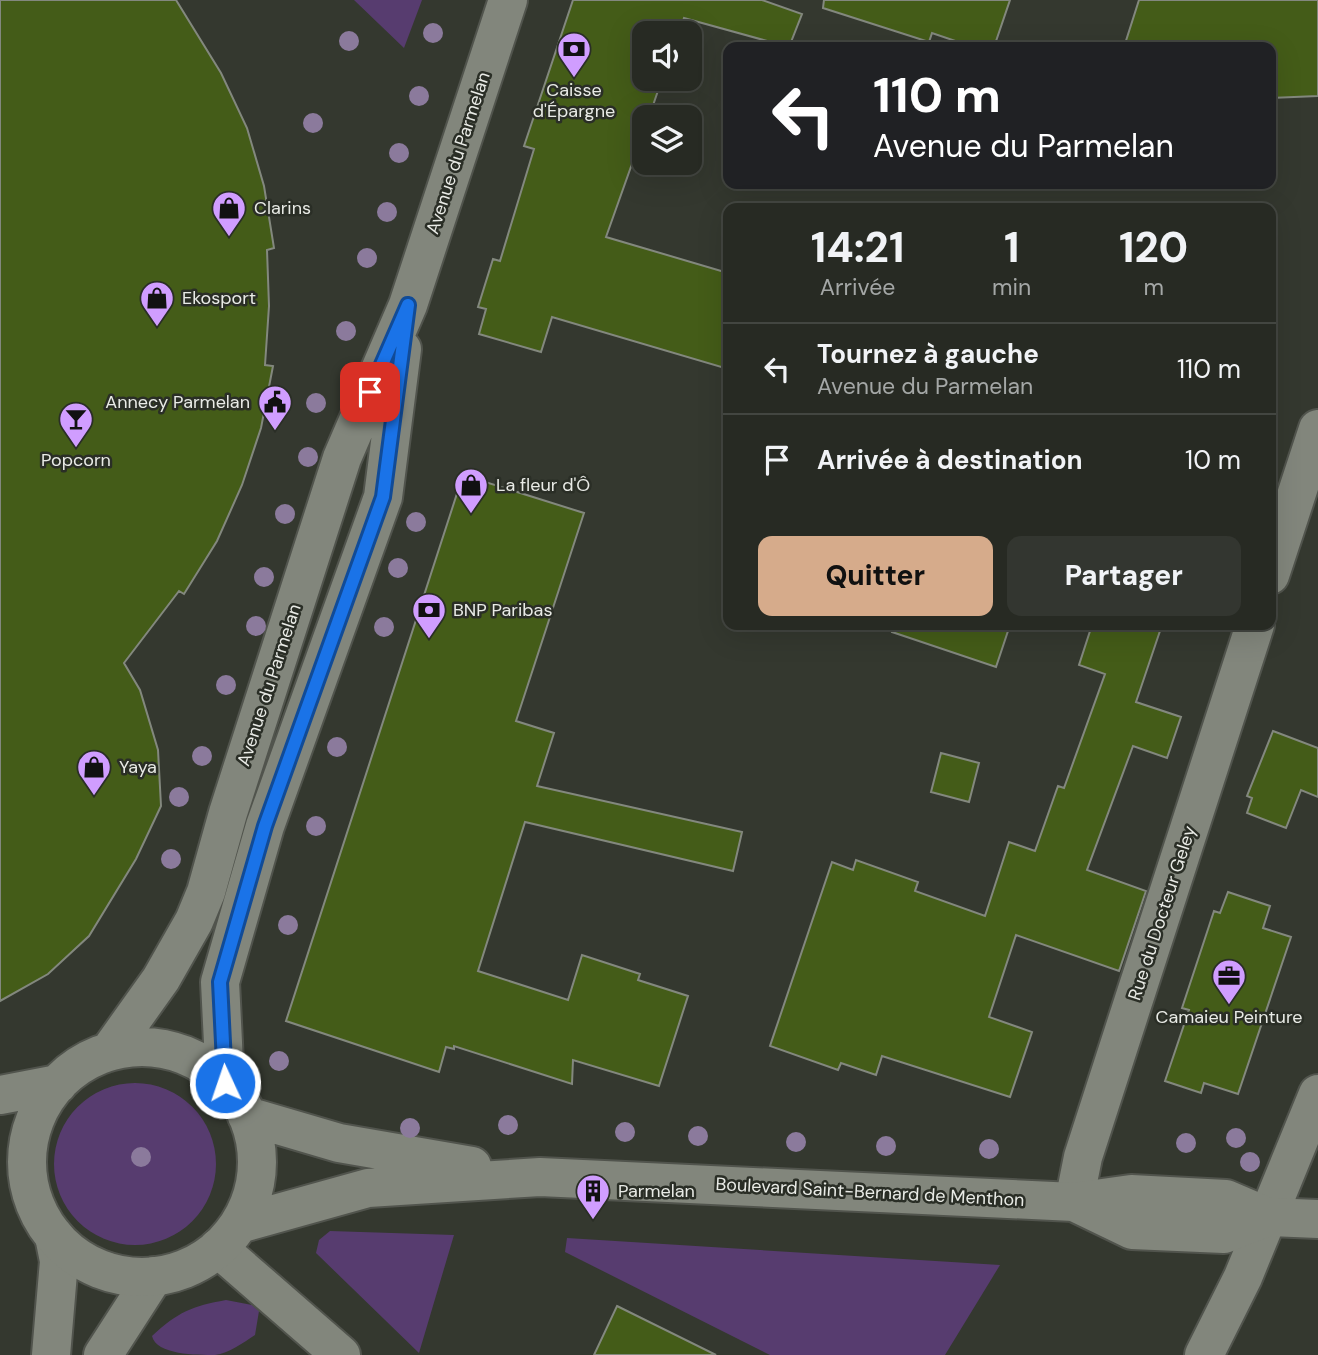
<!DOCTYPE html>
<html lang="fr">
<head>
<meta charset="utf-8">
<style>
	:root { --surface:#272a23; --page:#333630; --text:#f1f3f6; --muted:#a4a7a6; --line:#434641; --accent:#d6ab8b }
	body { margin:0; font-family:"DM Sans",sans-serif; background:var(--page); color:var(--text); height:100vh; display:flex; flex-direction:column; font-size:26px; white-space:nowrap }
	* { box-sizing:border-box; margin:0 }
	p { font-size:23px; color:var(--muted) }
	.icon { flex:none; width:38px; height:38px; fill:none; stroke:currentColor; stroke-width:2; stroke-linecap:round; stroke-linejoin:round }
	.map { position:relative; flex:1; overflow:hidden }
	.panel { position:absolute; left:723px; top:203px; width:553px; height:427px; display:flex; flex-direction:column; background:var(--surface); border-radius:14px; box-shadow:0 7px 28px #0002,0 0 0 2px var(--line) }
	.panel>* { flex:none }
	.hud { position:absolute; left:723px; top:42px; width:553px; height:147px; border-radius:14px; box-shadow:0 7px 28px #0002,0 0 0 2px var(--line); background:#202124; color:#fff; overflow:hidden }
	.tools { position:absolute; left:632px; top:21px; display:grid; gap:14px }
	.tools a { display:grid; place-items:center; width:70px; height:70px; border-radius:14px; background:var(--surface); box-shadow:0 7px 28px #0002,0 0 0 2px var(--line); font-size:35px }
	.pin { position:absolute; display:grid; place-items:center; width:60px; height:60px; color:#fff; margin:-30px; border-radius:14px; box-shadow:0 4px 10px #0006 }
	.me { position:absolute; width:77px; margin:-38px; rotate:357deg; stroke-linejoin:round; filter:drop-shadow(0 0 5px #0008) }
	.turn { display:flex; align-items:center; gap:24px; height:147px; padding:0 35px; font-size:32px }
	.turn .icon { width:91px; height:91px; stroke-width:2.5 }
	.turn b { display:block; font-size:49px; line-height:60px }
	.eta { display:flex; justify-content:space-evenly; align-items:center; height:119px; text-align:center }
	.eta b { font-size:42px; font-weight:800; line-height:49px }
	.button { display:flex; gap:14px; margin-top:auto; padding:14px 35px }
	.button a { flex:1; height:80px; border-radius:14px; background:var(--accent); color:#111; font-size:28px; font-weight:800; line-height:80px; text-align:center }
	.button a+a { background:var(--page); color:var(--text) }
	ul { padding:0; list-style:none }
	li { display:flex; align-items:center; gap:21px; height:91px; padding:0 35px; border-top:2px solid var(--line) }
	li div { flex:1 }
	li b { display:block; font-size:26px }
	li em { font-style:normal }
	.map>svg:first-child { display:block }
	.green { fill:#573c6f }
	.building { fill:#445c18; stroke:#83887e; stroke-width:2 }
	.lines { fill:none; stroke-linecap:round; stroke-linejoin:round }
	.minor-casing { stroke:#51544d; stroke-width:42 }
	.secondary-casing { stroke:#51544d; stroke-width:42 }
	.minor { stroke:#82867c; stroke-width:38 }
	.secondary { stroke:#82867c; stroke-width:38 }
	.tree { fill:#8b7a9c }
	.route-casing { stroke:#114b97; stroke-width:18 }
	.route { stroke:#1a73e8; stroke-width:12 }
	.labels { text-anchor:middle; stroke-width:5; stroke-linejoin:round; paint-order:stroke }
	.poi-label { font-size:18px; fill:#e9ebe6; stroke:#2a2e26; text-anchor:start }
	.street-label { font-size:18px; fill:#e9ebe6; stroke:#2a2e26 }
</style>
</head>
<body>
<div class="map">
<svg width="1318" height="1355" viewBox="0 0 1318 1355">
	<rect width="100%" height="100%" fill="#34382f"/>
	<path class="green" d="M 354,0 L 422,0 L 404,48 Z
		M54 1164a81 81 0 1 1 162 0a81 81 0 1 1-162 0Z
		M 330,1231 L 454,1235 L 419,1353 L 316,1253 L 319,1240 Z
		M 567,1238 L 1000,1265 L 945,1355 L 770,1355 L 565,1252 Z
		M 226,1300 L 252,1305 L 259,1311 L 255,1335 C 243,1343 229,1353 215,1355 C 197,1355 156,1355 152,1336 C 178,1312 192,1306 226,1300 Z"/>
	<path class="building" d="M 0,0 L 176,0 L 221,73 L 247,128 L 264,186 L 274,248 L 267,250 L 269,306 L 265,365 L 273,366 L 261,428 L 242,485 L 217,541 L 184,594 L 179,591 L 124,663 L 140,690 L 158,750 L 161,806 L 136,859 L 89,936 L 48,974 L 0,1001 Z
		M 573,0 L 762,0 L 802,14 L 789,47 L 684,18 L 679,33 L 644,33 L 644,79 L 662,79 L 649,117 L 644,117 L 644,130 L 606,237 L 728,273 L 728,369 L 552,317 L 541,352 L 479,334 L 486,309 L 478,307 L 493,259 L 500,261 L 534,149 L 524,146 Z
		M 824,0 L 1010,0 L 994,47 L 973,47 L 932,33 L 929,42 L 823,8 Z
		M 1139,0 L 1318,0 L 1318,96 L 1270,98 L 1270,47 L 1124,47 Z
		M 463,475 L 584,513 L 516,721 L 554,733 L 537,786 L 742,832 L 733,871 L 525,822 L 478,971 L 568,1000 L 582,955 L 640,974 L 638,980 L 688,996 L 659,1086 L 573,1060 L 572,1084 L 454,1046 L 454,1049 L 446,1047 L 439,1072 L 286,1021 Z
		M 893,625 L 1010,625 L 996,667 L 892,632 Z
		M 1092,625 L 1162,625 L 1136,702 L 1181,717 L 1167,758 L 1133,746 L 1087,870 L 1146,891 L 1119,971 L 1016,935 L 989,1017 L 1032,1032 L 1010,1097 L 882,1056 L 876,1075 L 841,1063 L 838,1070 L 770,1046 L 832,862 L 853,870 L 856,860 L 918,882 L 915,891 L 985,916 L 1009,842 L 1035,851 L 1058,786 L 1064,788 L 1105,674 L 1079,665 Z
		M 1273,731 L 1318,748 L 1318,797 L 1301,790 L 1286,828 L 1247,813 L 1252,798 L 1247,796 Z
		M 941,753 L 979,763 L 969,802 L 931,792 Z
		M 1228,892 L 1270,906 L 1263,928 L 1291,937 L 1238,1094 L 1204,1083 L 1201,1093 L 1165,1081 L 1189,1010 L 1182,1008 L 1214,911 L 1220,913 Z
		M 617,1306 L 716,1355 L 594,1355 Z"/>
	<g class="lines">
		<g class="minor-casing">
			<path id="minor" d="M 1270,575 L 1318,429
				M 1074,1202 L 1083,1157 L 1255,625
				M 218,1248 L 341,1355
				M 51,1355 L 59,1261 L 54,1236
				M 103,1355 L 154,1276
				M 1204,1355 L 1243,1277 L 1318,1094"/>
		</g>
		<g class="secondary-casing">
			<path id="secondary" d="M27 1162a115 115 0 1 1 230 0a115 115 0 1 1-230 0Z
				M 109,1052 L 161,979 L 194,921 L 206,892 L 228,813 L 342,458 L 408,305 L 508,0
				M 225,1083 L 220,982 L 265,826 L 383,497 L 402,349
				M 0,1095 L 58,1084
				M 247,1116 L 339,1143 L 472,1166
				M 1074,1202 L 1132,1230 L 1224,1234 L 1268,1217
				M 239,1224 L 368,1188 L 540,1177 L 1074,1202 L 1131,1194 L 1226,1199 L 1268,1217 L 1318,1219"/>
		</g>
		<use href="#minor" class="minor"/>
		<use href="#secondary" class="secondary"/>
	</g>
	<g class="tree">
		<circle cx="433" cy="33" r="10"/>
		<circle cx="349" cy="41" r="10"/>
		<circle cx="419" cy="96" r="10"/>
		<circle cx="313" cy="123" r="10"/>
		<circle cx="399" cy="153" r="10"/>
		<circle cx="387" cy="212" r="10"/>
		<circle cx="367" cy="258" r="10"/>
		<circle cx="346" cy="331" r="10"/>
		<circle cx="316" cy="403" r="10"/>
		<circle cx="308" cy="457" r="10"/>
		<circle cx="285" cy="514" r="10"/>
		<circle cx="416" cy="522" r="10"/>
		<circle cx="398" cy="568" r="10"/>
		<circle cx="264" cy="577" r="10"/>
		<circle cx="256" cy="626" r="10"/>
		<circle cx="384" cy="627" r="10"/>
		<circle cx="226" cy="685" r="10"/>
		<circle cx="337" cy="747" r="10"/>
		<circle cx="202" cy="756" r="10"/>
		<circle cx="179" cy="797" r="10"/>
		<circle cx="316" cy="826" r="10"/>
		<circle cx="171" cy="859" r="10"/>
		<circle cx="288" cy="925" r="10"/>
		<circle cx="279" cy="1061" r="10"/>
		<circle cx="508" cy="1125" r="10"/>
		<circle cx="410" cy="1128" r="10"/>
		<circle cx="625" cy="1132" r="10"/>
		<circle cx="698" cy="1136" r="10"/>
		<circle cx="1236" cy="1138" r="10"/>
		<circle cx="796" cy="1142" r="10"/>
		<circle cx="1186" cy="1143" r="10"/>
		<circle cx="886" cy="1146" r="10"/>
		<circle cx="989" cy="1149" r="10"/>
		<circle cx="141" cy="1157" r="10"/>
		<circle cx="1250" cy="1162" r="10"/>
	</g>
	<g class="lines">
		<g class="route-casing">
			<path id="route" d="M 225,1083 L 220,982 L 265,826 L 383,497 L 408,305 L 370,392"/>
		</g>
		<use href="#route" class="route"/>
	</g>
	<defs>
		<g id="bank-pin" transform="scale(1.75)"><path d="M0 17L-7.5 6A9.5 9.5 0 1 1 7.5 6Z" fill="#d09dff" stroke="#2a2e26"/><path d="M-6-4H6V4H-6ZM0-2.3a2.3 2.3 0 1 0 0 4.6a2.3 2.3 0 1 0 0-4.6Z" fill="#111"/></g>
		<g id="shop-pin" transform="scale(1.75)"><path d="M0 17L-7.5 6A9.5 9.5 0 1 1 7.5 6Z" fill="#d09dff" stroke="#2a2e26"/><path d="M-5-2.5h2.3a2.7 3.5 0 0 1 5.4 0H5L5.5 6h-11ZM-1.5-2.5h3a1.5 2.3 0 0 0-3 0Z" fill="#111"/></g>
		<g id="civic-pin" transform="scale(1.75)"><path d="M0 17L-7.5 6A9.5 9.5 0 1 1 7.5 6Z" fill="#d09dff" stroke="#2a2e26"/><path d="M-.6-6.5H3V-4.5H.6V-3L4-1V1h2V6H-6V1h2V-1L-.6-3ZM-1.2 2.5V6h2.4V2.5Z" fill="#111"/></g>
		<g id="bar-pin" transform="scale(1.75)"><path d="M0 17L-7.5 6A9.5 9.5 0 1 1 7.5 6Z" fill="#d09dff" stroke="#2a2e26"/><path d="M-6-5H6L.8 .8V4.5H3.5V6h-7V4.5H-.8V.8Z" fill="#111"/></g>
		<g id="office-pin" transform="scale(1.75)"><path d="M0 17L-7.5 6A9.5 9.5 0 1 1 7.5 6Z" fill="#d09dff" stroke="#2a2e26"/><path d="M-6-3h4V-5.5h4V-3h4V5H-6ZM-1-4.5V-3h2v-1.5ZM-6 0V1H6V0Z" fill="#111"/></g>
		<g id="building-pin" transform="scale(1.75)"><path d="M0 17L-7.5 6A9.5 9.5 0 1 1 7.5 6Z" fill="#d09dff" stroke="#2a2e26"/><path d="M-4-6H4V6H1V3H-1V6H-4ZM-2.5-4.3h1.7v1.8h-1.7ZM.8-4.3h1.7v1.8H.8ZM-2.5-1h1.7V.8h-1.7ZM.8-1h1.7V.8H.8Z" fill="#111"/></g>
	</defs>
	<g fill-rule="evenodd">
		<use href="#bank-pin" x="574" y="49"/>
		<use href="#shop-pin" x="229" y="208"/>
		<use href="#shop-pin" x="157" y="298"/>
		<use href="#civic-pin" x="275" y="402"/>
		<use href="#bar-pin" x="76" y="419"/>
		<use href="#shop-pin" x="471" y="485"/>
		<use href="#bank-pin" x="429" y="610"/>
		<use href="#shop-pin" x="94" y="767"/>
		<use href="#office-pin" x="1229" y="976"/>
		<use href="#building-pin" x="593" y="1191"/>
	</g>
	<g class="labels">
		<g class="poi-label">
			<text x="574" y="96" text-anchor="middle">Caisse<tspan x="574" dy="21">d'Épargne</tspan></text>
			<text x="254" y="214">Clarins</text>
			<text x="182" y="304">Ekosport</text>
			<text x="250" y="408" text-anchor="end">Annecy Parmelan</text>
			<text x="76" y="466" text-anchor="middle">Popcorn</text>
			<text x="496" y="491">La fleur d'Ô</text>
			<text x="453" y="616">BNP Paribas</text>
			<text x="119" y="773">Yaya</text>
			<text x="1229" y="1023" text-anchor="middle">Camaieu Peinture</text>
			<text x="618" y="1197">Parmelan</text>
		</g>
		<g class="street-label">
			<text transform="translate(458 153) rotate(-72)" y="6">Avenue du Parmelan</text>
			<text transform="translate(269 685) rotate(-72)" y="6">Avenue du Parmelan</text>
			<text transform="translate(1162 913) rotate(-72)" y="6">Rue du Docteur Geley</text>
			<text transform="translate(870 1192) rotate(3)" y="6">Boulevard Saint-Bernard de Menthon</text>
		</g>
	</g>
</svg>
<div class="tools">
<a><svg class="icon" aria-label="sound" viewBox="0 0 24 24"><path d="M4 9h4l5-4v14l-5-4H4zM17 9q2 3 0 6"/></svg></a>
<a><svg class="icon" aria-label="layers" viewBox="0 0 24 24"><path d="M12 4l9 5-9 5-9-5zM3 14l9 5 9-5"/></svg></a>
</div>
<div class="pin" style="left:370px;top:392px;background:#d93025"><svg class="icon" aria-label="arrive" viewBox="0 0 24 24"><path d="M6 21V4h12l-3 4 3 4H6"/></svg></div>
<svg class="me" style="left:225px;top:1083px" viewBox="-20 -20 40 40"><circle r="17" fill="#1a73e8" stroke="#fff" stroke-width="3"/><path d="M0-11L8 9 0 5-8 9z" fill="#fff"/></svg>
<div class="hud">
<div class="turn"><svg class="icon" aria-label="left" viewBox="0 0 24 24"><path d="M17 20v-9H6M10 6l-5 5 5 5"/></svg><div><b>110 m</b>Avenue du Parmelan</div></div>
</div>
<section class="panel">
<div class="eta">
<div><b>14:21</b><p>Arrivée</p></div>
<div><b>1</b><p>min</p></div>
<div><b>120</b><p>m</p></div>
</div>
<ul>
<li><svg class="icon" aria-label="left" viewBox="0 0 24 24"><path d="M17 20v-9H6M10 6l-5 5 5 5"/></svg><div><b>Tournez à gauche</b><p>Avenue du Parmelan</p></div><em>110 m</em></li>
<li><svg class="icon" aria-label="arrive" viewBox="0 0 24 24"><path d="M6 21V4h12l-3 4 3 4H6"/></svg><div><b>Arrivée à destination</b></div><em>10 m</em></li>
</ul>
<div class="button"><a>Quitter</a><a>Partager</a></div>
</section>
</div>
</body>
</html>
